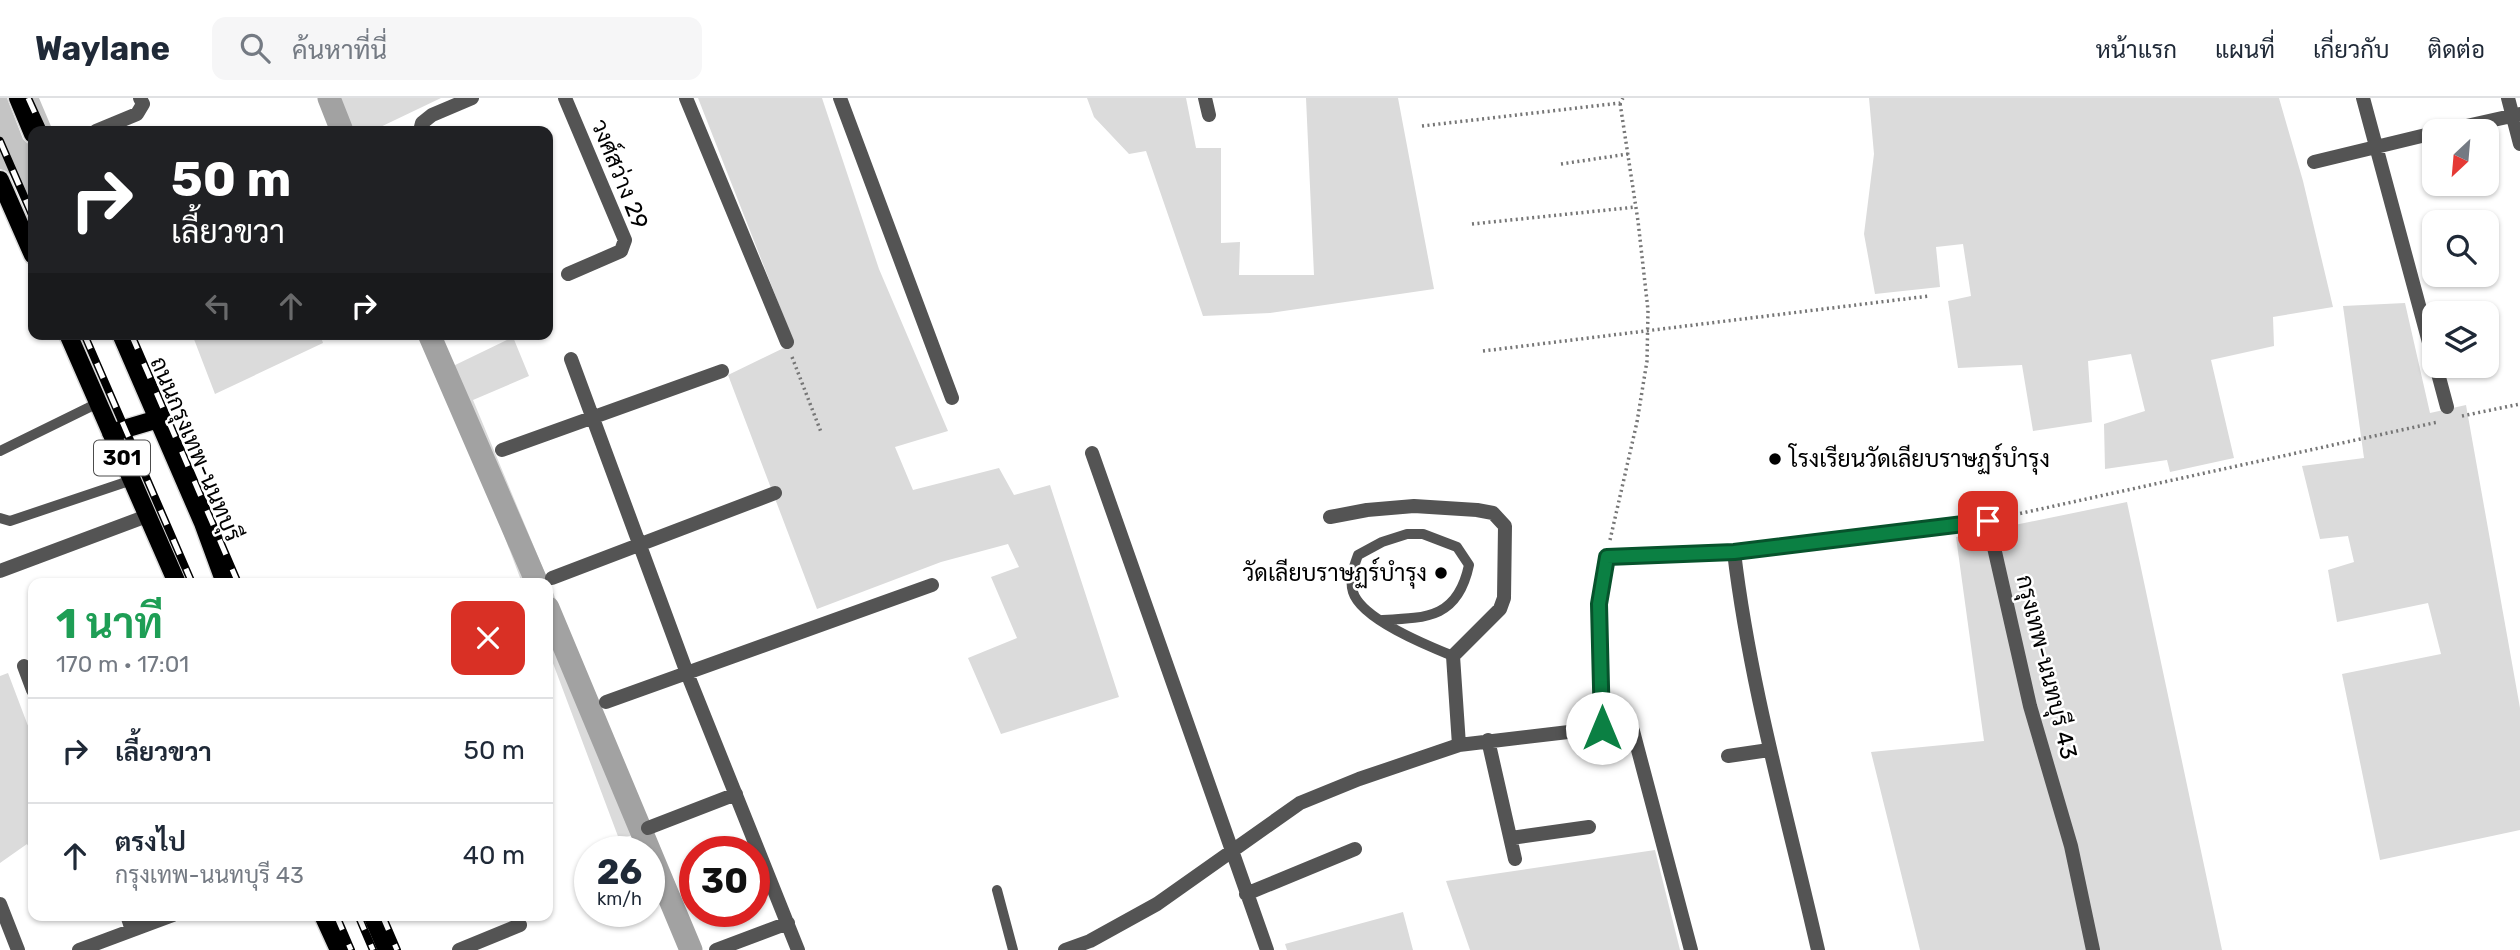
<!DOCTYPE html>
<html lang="th">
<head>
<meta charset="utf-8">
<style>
	:root { --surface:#fff; --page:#f6f6f7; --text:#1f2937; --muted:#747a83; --line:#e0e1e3 }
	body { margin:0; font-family:Rubik,Sarabun,sans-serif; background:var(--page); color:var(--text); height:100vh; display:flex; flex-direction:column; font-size:26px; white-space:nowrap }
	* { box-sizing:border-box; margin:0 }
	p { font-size:23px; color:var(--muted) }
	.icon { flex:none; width:38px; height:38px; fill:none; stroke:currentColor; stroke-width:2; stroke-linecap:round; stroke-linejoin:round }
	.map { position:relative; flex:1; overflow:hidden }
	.panel { position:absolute; left:28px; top:480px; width:525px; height:343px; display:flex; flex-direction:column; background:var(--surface); border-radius:14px; box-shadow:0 2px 5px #0004 }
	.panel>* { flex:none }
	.top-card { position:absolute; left:28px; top:28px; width:525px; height:214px; border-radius:14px; box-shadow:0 2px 5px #0004; background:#202124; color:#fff; overflow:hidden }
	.needle { width:46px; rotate:206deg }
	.buttons { position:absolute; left:2422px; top:21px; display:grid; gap:14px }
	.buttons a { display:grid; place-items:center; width:77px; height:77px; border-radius:14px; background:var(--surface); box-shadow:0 2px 5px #0004; font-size:35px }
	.speed { position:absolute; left:574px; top:738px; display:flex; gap:14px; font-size:35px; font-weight:700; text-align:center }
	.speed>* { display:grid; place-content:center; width:91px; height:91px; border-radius:50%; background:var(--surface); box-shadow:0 2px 5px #0004; line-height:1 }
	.speed small { font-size:18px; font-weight:400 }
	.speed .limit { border:10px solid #d22; background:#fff; color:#111 }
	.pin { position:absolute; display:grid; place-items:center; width:60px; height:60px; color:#fff; margin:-30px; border-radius:14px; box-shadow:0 4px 10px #0006 }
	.me { position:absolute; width:77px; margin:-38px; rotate:0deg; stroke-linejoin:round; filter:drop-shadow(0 0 5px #0008) }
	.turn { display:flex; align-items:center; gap:24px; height:147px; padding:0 28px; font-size:32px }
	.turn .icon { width:91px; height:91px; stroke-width:2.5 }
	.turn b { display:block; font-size:49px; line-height:60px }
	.lanes { display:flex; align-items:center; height:66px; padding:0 28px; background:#0003; justify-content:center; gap:35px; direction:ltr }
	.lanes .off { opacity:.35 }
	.round { display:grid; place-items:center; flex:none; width:74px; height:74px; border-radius:14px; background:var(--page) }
	.headline { display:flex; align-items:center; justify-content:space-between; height:119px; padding:0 28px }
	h1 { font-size:42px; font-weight:700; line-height:52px; color:#1e9e55 }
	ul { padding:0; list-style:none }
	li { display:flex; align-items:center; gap:21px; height:105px; padding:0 28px; border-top:2px solid var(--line) }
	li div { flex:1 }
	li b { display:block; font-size:26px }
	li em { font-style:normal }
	header { display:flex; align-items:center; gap:42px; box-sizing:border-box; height:98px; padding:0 35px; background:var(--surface); border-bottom:2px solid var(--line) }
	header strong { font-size:33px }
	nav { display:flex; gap:38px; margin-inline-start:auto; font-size:24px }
	.search { width:490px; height:63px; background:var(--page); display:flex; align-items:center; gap:18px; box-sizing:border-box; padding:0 24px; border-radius:14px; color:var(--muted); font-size:26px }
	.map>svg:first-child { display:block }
	.green { fill:#dbdbdb }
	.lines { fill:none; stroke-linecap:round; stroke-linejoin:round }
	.canal { stroke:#a2a2a2; stroke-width:23 }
	.building { fill:#c4c4c4 }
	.primary-casing { stroke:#dbdbdb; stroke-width:21 }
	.path { stroke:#767676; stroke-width:3.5; stroke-dasharray:2 3.5; stroke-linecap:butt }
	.service { stroke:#545454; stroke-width:10 }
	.minor { stroke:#545454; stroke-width:14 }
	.primary { stroke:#000; stroke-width:18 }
	.rail-casing { stroke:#000; stroke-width:8 }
	.rail { stroke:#fff; stroke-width:5; stroke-dasharray:16; stroke-linecap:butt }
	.route-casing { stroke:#07532c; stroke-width:18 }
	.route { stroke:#0b8043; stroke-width:12 }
	.poi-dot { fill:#000; stroke:#fff; stroke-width:2.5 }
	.labels { text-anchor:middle; stroke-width:5; stroke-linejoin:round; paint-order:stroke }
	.shield { fill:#fff; stroke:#4c4c4c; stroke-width:2 }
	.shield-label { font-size:21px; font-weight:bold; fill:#000 }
	.street-label { font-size:23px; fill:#000; stroke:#fff }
	.poi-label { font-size:23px; fill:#000; stroke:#fff; text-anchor:start }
</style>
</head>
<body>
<header>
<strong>Waylane</strong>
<div class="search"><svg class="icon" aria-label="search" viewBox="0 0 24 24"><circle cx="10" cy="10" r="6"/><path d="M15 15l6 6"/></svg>ค้นหาที่นี่</div>
<nav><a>หน้าแรก</a><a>แผนที่</a><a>เกี่ยวกับ</a><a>ติดต่อ</a></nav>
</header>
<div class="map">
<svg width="2520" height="852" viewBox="0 0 2520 852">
	<rect width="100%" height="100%" fill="#fff"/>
	<path class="green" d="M 319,0 L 441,0 L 372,33 L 332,33 Z
		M 698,0 L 822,0 L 879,171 L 948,333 L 895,349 L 913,392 L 999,370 L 1014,397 L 1050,387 L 1119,599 L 1001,636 L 968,560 L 1017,540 L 991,479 L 1019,469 L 1008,446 L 941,464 L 817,511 L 728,277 L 794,245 Z
		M 1087,0 L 1186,0 L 1196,50 L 1221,50 L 1221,145 L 1240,144 L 1239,177 L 1314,177 L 1306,0 L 1398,0 L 1434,191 L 1270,215 L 1203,218 L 1146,53 L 1129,56 L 1094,19 Z
		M 1869,0 L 2279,0 L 2303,83 L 2333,209 L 2273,219 L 2274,248 L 2211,262 L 2234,360 L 2170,374 L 2167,362 L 2105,371 L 2104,326 L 2145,313 L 2131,256 L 2088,263 L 2092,324 L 2033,333 L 2022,267 L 1958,270 L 1948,203 L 1971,198 L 1963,146 L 1936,149 L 1940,189 L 1875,196 L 1864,136 L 1874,56 Z
		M 2405,205 L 2430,315 L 2466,307 L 2520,610 L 2520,732 L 2380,762 L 2342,576 L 2441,556 L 2428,505 L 2337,524 L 2328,472 L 2354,464 L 2348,438 L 2320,441 L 2302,368 L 2364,360 L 2343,208 Z
		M 192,236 L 320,236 L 323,245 L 215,296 Z
		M 419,236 L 437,236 L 451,269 L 513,239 L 529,278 L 473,302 L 645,716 L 633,737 L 619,741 L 548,552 L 548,485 L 522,485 L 496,416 Z
		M 2127,404 L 2222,852 L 1920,852 L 1871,654 L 1984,643 L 1956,439 Z
		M 8,575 L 33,641 L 33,756 L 27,746 L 0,765 L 0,578 Z
		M 1655,752 L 1680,852 L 1470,852 L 1446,783 Z
		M 1403,814 L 1413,852 L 1287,852 L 1285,846 Z"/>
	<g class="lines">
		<path class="canal" d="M 329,0 L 342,33
			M 429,236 L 537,485
			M 548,510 L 691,852"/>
	</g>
	<path class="building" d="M 0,0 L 7,0 L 23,41 L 27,45 L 33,47 L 33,129 L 10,77 L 6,73 L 0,71 Z
		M 30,0 L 39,0 L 53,33 L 44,33 Z"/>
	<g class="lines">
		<g class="primary-casing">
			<path id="primary" d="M 18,0 L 33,36
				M 0,82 L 33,157
				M 68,236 L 177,485
				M 121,236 L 203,425 L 225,485
				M 111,335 L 158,321
				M 323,817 L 339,852
				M 372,817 L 387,852"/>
		</g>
		<path class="path" d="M 1422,28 L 1620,5 L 1623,0
			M 1561,66 L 1628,56
			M 1472,126 L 1636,109
			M 1483,253 L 1929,198
			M 792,259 L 821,334
			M 2462,318 L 2520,306
			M 2004,419 L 2438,324
			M 1610,442 L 1637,324 L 1647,263 L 1648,212 L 1638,123 L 1620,5"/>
		<path class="service" d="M 0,353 L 98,305
			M 0,420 L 10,423 L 132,382
			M 1382,522 C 1429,520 1458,519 1469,467 L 1457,449 L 1423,436 L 1407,436 L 1382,444 L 1358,457 C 1354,468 1349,481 1353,494 C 1361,521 1428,548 1453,558
			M 997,792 L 1013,852"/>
		<path class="minor" d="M 565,0 L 625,142 L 621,153 L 568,176
			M 686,0 L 787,244
			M 840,0 L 952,300
			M 1205,0 L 1209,17
			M 2363,0 L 2434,263
			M 2508,0 L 2520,46
			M 96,33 L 137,16 L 143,6 L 140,0
			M 420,33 L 422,25 L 432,17 L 472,0
			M 2444,33 L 2520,16
			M 2314,64 L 2434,35
			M 571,261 L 687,575 L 798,852
			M 2436,268 L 2447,309
			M 502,352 L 722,273
			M 1092,355 L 1267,852
			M 1330,419 L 1367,412 L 1414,408 L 1477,412 L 1493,415 L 1505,428 L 1504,500 L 1500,511 L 1453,558 L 1459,647
			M 1734,454 C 1750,589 1788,720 1818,852
			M 0,473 L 147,418
			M 552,480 L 775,395
			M 24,568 L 33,592
			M 606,604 L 932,487
			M 1602,630 L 1599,506 L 1607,459 L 1734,454 L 1988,423 L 2030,608 L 2071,748 L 2093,852
			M 1488,642 L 1515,761
			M 1728,658 L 1769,652
			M 648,730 L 736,696
			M 1511,740 L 1589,729
			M 1246,796 L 1355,751
			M 0,806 L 18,852
			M 127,817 L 132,832
			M 79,852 L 173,817
			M 459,852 L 520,827
			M 716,852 L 788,825
			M 1065,852 L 1090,843 L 1157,806 L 1300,705 L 1359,681 L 1459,647 L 1628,627 L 1633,633 L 1691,852"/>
		<use href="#primary" class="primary"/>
		<g class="rail-casing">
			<path id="rail" d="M 28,0 L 43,33
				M 0,43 L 33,119
				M 84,236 L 192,485
				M 131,236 L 238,485
				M 336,817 L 351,852
				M 358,817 L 373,852
				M 382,817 L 397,852"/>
		</g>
		<use href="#rail" class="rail"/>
	</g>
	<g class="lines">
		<g class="route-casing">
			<path id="route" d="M 1602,630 L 1599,506 L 1607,459 L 1734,454 L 1988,423"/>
		</g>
		<use href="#route" class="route"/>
	</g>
	<g class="poi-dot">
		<circle cx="1775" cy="361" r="7"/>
		<circle cx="1441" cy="475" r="7"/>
	</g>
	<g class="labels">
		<rect class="shield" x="94" y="342.5" width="56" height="35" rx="5"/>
		<g class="shield-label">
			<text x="122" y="367">301</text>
		</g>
		<g class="street-label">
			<text transform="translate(620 76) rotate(68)" y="8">วงศ์สว่าง 29</text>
			<text transform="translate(196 351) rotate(67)" y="8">ถนนกรุงเทพ-นนทบุรี</text>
			<text transform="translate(2047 569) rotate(76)" y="8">กรุงเทพ-นนทบุรี 43</text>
		</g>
		<g class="poi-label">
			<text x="1789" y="369">โรงเรียนวัดเลียบราษฏร์บำรุง</text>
			<text x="1427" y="483" text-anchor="end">วัดเลียบราษฏร์บำรุง</text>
		</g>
	</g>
</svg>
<div class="buttons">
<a><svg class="needle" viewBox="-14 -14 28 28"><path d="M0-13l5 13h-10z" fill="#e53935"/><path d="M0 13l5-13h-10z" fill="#747a83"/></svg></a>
<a><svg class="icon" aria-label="search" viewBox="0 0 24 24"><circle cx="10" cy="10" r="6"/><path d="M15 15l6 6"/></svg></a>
<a><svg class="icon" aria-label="layers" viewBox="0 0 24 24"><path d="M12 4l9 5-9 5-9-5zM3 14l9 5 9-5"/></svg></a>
</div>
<div class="speed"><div>26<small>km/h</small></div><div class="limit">30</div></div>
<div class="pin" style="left:1988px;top:423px;background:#d93025"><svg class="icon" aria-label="arrive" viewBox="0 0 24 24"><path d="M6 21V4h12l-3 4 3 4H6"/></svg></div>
<svg class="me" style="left:1602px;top:630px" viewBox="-20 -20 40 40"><circle r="19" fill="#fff"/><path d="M0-13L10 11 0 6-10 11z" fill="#0b8043"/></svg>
<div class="top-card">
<div class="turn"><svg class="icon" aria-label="right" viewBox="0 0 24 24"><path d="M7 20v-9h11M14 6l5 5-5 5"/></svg><div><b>50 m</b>เลี้ยวขวา</div></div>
<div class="lanes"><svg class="icon off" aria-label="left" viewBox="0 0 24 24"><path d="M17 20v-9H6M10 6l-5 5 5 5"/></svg><svg class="icon off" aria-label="ahead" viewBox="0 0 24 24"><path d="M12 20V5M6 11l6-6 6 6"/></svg><svg class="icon" aria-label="right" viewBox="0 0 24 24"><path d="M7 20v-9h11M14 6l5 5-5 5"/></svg></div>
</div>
<section class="panel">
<div class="headline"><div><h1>1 นาที</h1><p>170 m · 17:01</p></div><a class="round" style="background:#d93025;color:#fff"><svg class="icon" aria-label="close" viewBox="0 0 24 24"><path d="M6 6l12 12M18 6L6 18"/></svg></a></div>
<ul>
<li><svg class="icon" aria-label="right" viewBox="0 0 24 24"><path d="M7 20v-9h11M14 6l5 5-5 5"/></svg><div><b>เลี้ยวขวา</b></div><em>50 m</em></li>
<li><svg class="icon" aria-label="ahead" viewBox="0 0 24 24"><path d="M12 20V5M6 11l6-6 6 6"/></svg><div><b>ตรงไป</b><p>กรุงเทพ-นนทบุรี 43</p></div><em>40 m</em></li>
</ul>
</section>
</div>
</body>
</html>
